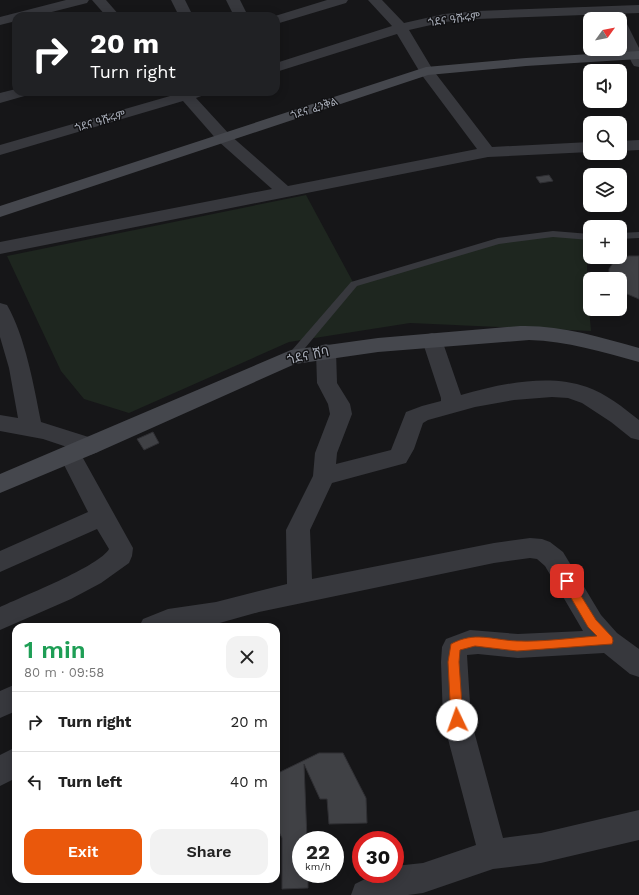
<!DOCTYPE html>
<html lang="en">
<head>
<meta charset="utf-8">
<style>
	:root { --surface:#fff; --page:#f2f2f2; --text:#222; --muted:#767676; --line:#e0e0e0; --accent:#ea580c }
	body { margin:0; font-family:"Work Sans","Noto Sans Ethiopic",sans-serif; background:var(--page); color:var(--text); height:100vh; display:flex; flex-direction:column; font-size:15px; white-space:nowrap }
	* { box-sizing:border-box; margin:0 }
	p { font-size:13px; color:var(--muted) }
	.icon { flex:none; width:22px; height:22px; fill:none; stroke:currentColor; stroke-width:2; stroke-linecap:round; stroke-linejoin:round }
	.map { position:relative; flex:1; overflow:hidden }
	.side { position:absolute; left:12px; top:623px; width:268px; height:260px; display:flex; flex-direction:column; background:var(--surface); border-radius:12px; box-shadow:0 2px 10px #0003 }
	.side>* { flex:none }
	.guide { position:absolute; left:12px; top:12px; width:268px; height:84px; border-radius:12px; box-shadow:0 2px 10px #0003; background:#202124; color:#fff; overflow:hidden }
	.needle { width:26px; rotate:57deg }
	.buttons { position:absolute; left:583px; top:12px; display:grid; gap:8px }
	.buttons a { display:grid; place-items:center; width:44px; height:44px; border-radius:8px; background:var(--surface); box-shadow:0 2px 10px #0003; font-size:20px }
	.speed { position:absolute; left:292px; top:831px; display:flex; gap:8px; font-size:20px; font-weight:700; text-align:center }
	.speed>* { display:grid; place-content:center; width:52px; height:52px; border-radius:50%; background:var(--surface); box-shadow:0 2px 10px #0003; line-height:1 }
	.speed small { font-size:10px; font-weight:400 }
	.speed .limit { border:6px solid #d22; background:#fff; color:#111 }
	.pin { position:absolute; display:grid; place-items:center; width:34px; height:34px; color:#fff; margin:-17px; border-radius:8px; box-shadow:0 2px 6px #0006 }
	.me { position:absolute; width:44px; margin:-22px; rotate:357deg; stroke-linejoin:round; filter:drop-shadow(0 0 3px #0008) }
	.turn { display:flex; align-items:center; gap:14px; height:84px; padding:0 12px; font-size:18px }
	.turn .icon { width:52px; height:52px; stroke-width:2.5 }
	.turn b { display:block; font-size:28px; line-height:34px }
	.round { display:grid; place-items:center; flex:none; width:42px; height:42px; border-radius:12px; background:var(--page) }
	.head { display:flex; align-items:center; justify-content:space-between; height:68px; padding:0 12px }
	h1 { font-size:24px; font-weight:600; line-height:30px; color:#1e9e55 }
	.action { display:flex; gap:8px; margin-top:auto; padding:8px 12px }
	.action a { flex:1; height:46px; border-radius:12px; background:var(--accent); color:#fff; font-size:16px; font-weight:600; line-height:46px; text-align:center }
	.action a+a { background:var(--page); color:var(--text) }
	ul { padding:0; list-style:none }
	li { display:flex; align-items:center; gap:12px; height:60px; padding:0 12px; border-top:1px solid var(--line) }
	li div { flex:1 }
	li b { display:block; font-size:15px }
	li em { font-style:normal }
	.map>svg:first-child { display:block }
	.green { fill:#1e261f }
	.building { fill:#404145; stroke:#303034 }
	.lines { fill:none; stroke-linecap:round; stroke-linejoin:round }
	.lane { fill:#37383d; fill-rule:evenodd }
	.street { fill:#37383d; fill-rule:evenodd }
	.secondary { fill:#45474d; fill-rule:evenodd }
	.route { fill:#ea580c; stroke:#983908 }
	.labels { text-anchor:middle; stroke-width:3; stroke-linejoin:round; paint-order:stroke }
	.far-street-label { font-size:11px; fill:#a8adb8; stroke:#111113 }
	.street-label { font-size:13px; fill:#a8adb8; stroke:#111113 }
</style>
</head>
<body>
<div class="map">
<svg width="639" height="895" viewBox="0 0 639 895">
	<rect width="100%" height="100%" fill="#161618"/>
	<path class="green" d="M 306,195 L 354,284 L 498,241 L 553,234 L 587,237 L 587,287 L 591,331 L 410,323 L 289,342 L 129,413 L 84,399 L 61,371 L 7,256 Z"/>
	<path class="building" d="M 549,175 L 553,181 L 540,183 L 536,177 Z
		M 629,256 L 639,256 L 639,299 L 620,291 L 620,279 L 610,279 L 609,276 L 609,269 L 613,263 L 620,258 Z
		M 153,432 L 159,443 L 144,450 L 137,439 Z
		M 319,753 L 343,753 L 366,798 L 367,823 L 329,824 L 327,799 L 320,799 L 304,764 L 307,840 L 301,840 L 301,874 L 308,874 L 308,888 L 282,889 L 282,838 L 279,832 L 276,834 L 276,808 L 280,806 L 276,806 L 276,774 Z"/>
	<g class="lines">
		<path class="lane" d="M 553,231 L 590,234 L 590,240 L 553,237 L 499,244 L 357,286 L 295,360 L 287,360 L 286,357 L 351,282 L 498,238 Z
			M 639,232 L 639,238 L 620,239 L 620,233 Z"/>
		<path class="street" d="M 66,0 L 89,0 L 87,3 L 36,16 L 16,16 L 16,21 L 0,25 L 0,17 Z
			M 92,0 L 106,0 L 120,16 L 106,16 Z
			M 171,0 L 185,0 L 193,16 L 179,16 Z
			M 226,0 L 240,0 L 248,16 L 234,16 Z
			M 327,0 L 348,0 L 346,3 L 276,24 L 276,16 L 275,16 Z
			M 368,0 L 382,0 L 404,23 L 444,14 L 477,11 L 639,5 L 639,13 L 477,19 L 444,22 L 409,30 L 433,70 L 492,147 L 590,142 L 590,152 L 488,157 L 0,254 L 0,242 L 272,189 L 218,141 L 183,101 L 0,155 L 0,145 L 177,94 L 175,92 L 207,92 L 204,95 L 196,98 L 230,135 L 288,186 L 477,149 L 421,74 L 397,34 L 276,72 L 276,63 L 392,26 Z
			M 620,20 L 625,21 L 627,24 L 639,48 L 639,67 L 634,66 L 632,63 L 620,38 Z
			M 16,89 L 16,92 L 31,92 L 28,95 L 0,103 L 0,93 Z
			M 639,140 L 639,150 L 620,151 L 620,141 Z
			M 0,303 L 7,305 C 25,336 34,386 41,422 L 98,440 L 101,446 L 98,452 L 90,455 L 79,451 L 133,548 L 132,556 L 129,563 L 101,583 L 71,599 L 0,630 L 0,607 C 21,597 100,566 109,549 L 97,529 L 0,572 L 0,551 L 88,512 L 59,455 L 62,449 L 67,447 L 43,439 L 0,431 L 0,415 L 18,418 L 9,368 L 0,337 Z
			M 432,333 L 439,335 L 442,340 L 461,395 C 500,384 548,373 587,387 C 605,393 624,408 639,420 L 639,440 L 631,438 L 611,422 L 582,403 L 568,398 L 552,397 L 514,400 L 475,407 L 428,420 L 423,423 L 414,449 L 406,463 L 332,483 L 310,530 L 312,579 L 494,543 L 530,538 L 542,539 L 550,542 L 563,552 L 601,615 L 617,633 L 639,649 L 639,677 L 630,674 L 604,653 L 518,658 L 478,654 L 467,655 L 471,720 L 503,838 L 541,833 L 639,810 L 639,840 L 541,863 L 493,869 L 423,893 L 408,895 L 351,895 L 355,884 L 375,874 L 395,874 L 395,866 L 423,863 L 476,845 L 443,720 L 441,662 L 442,647 L 446,639 L 470,630 L 518,634 L 583,631 L 545,566 L 537,559 L 530,558 L 494,563 L 259,612 L 216,624 L 198,627 L 139,627 L 143,619 L 168,609 L 216,602 L 287,584 L 286,530 L 313,476 L 315,453 L 330,414 L 328,404 L 317,383 L 316,351 L 319,346 L 326,344 L 333,346 L 336,351 L 337,383 L 350,404 L 352,414 L 337,453 L 336,464 L 391,450 L 406,412 L 422,406 L 441,401 L 441,398 L 422,340 L 425,335 Z
			M 16,684 L 16,711 L 0,718 L 0,691 Z
			M 16,747 L 16,778 L 0,786 L 0,755 Z"/>
		<path class="secondary" d="M 639,51 L 639,59 L 526,66 L 428,75 L 0,217 L 0,206 L 426,67 L 526,58 Z
			M 520,326 C 561,325 600,337 639,348 L 639,362 C 603,352 567,341 529,340 L 378,352 L 295,364 L 98,452 L 0,493 L 0,474 L 291,350 L 378,338 Z"/>
	</g>
	<path class="route" d="M 567,577 L 570,578 L 596,620 L 612,637 L 613,641 L 612,644 L 517,651 L 475,646 L 460,650 L 459,662 L 463,720 L 461,724 L 457,726 L 453,724 L 451,720 L 448,662 L 451,644 C 475,631 492,640 517,641 C 543,642 571,638 597,636 L 588,627 L 563,584 L 562,581 L 563,578 Z"/>
	<g class="labels">
		<g class="far-street-label">
			<text transform="translate(454 19) rotate(-7)" y="4">ጎደና ዓሹሩም</text>
			<text transform="translate(314 108) rotate(-18)" y="4">ጎደና ፈንቅል</text>
			<text transform="translate(100 121) rotate(-16)" y="4">ጎደና ዓሹሩም</text>
		</g>
		<g class="street-label">
			<text transform="translate(308 355) rotate(-12)" y="5">ጎደና ሸባ</text>
		</g>
	</g>
</svg>
<div class="buttons">
<a><svg class="needle" viewBox="-14 -14 28 28"><path d="M0-13l5 13h-10z" fill="#e53935"/><path d="M0 13l5-13h-10z" fill="#767676"/></svg></a>
<a><svg class="icon" aria-label="sound" viewBox="0 0 24 24"><path d="M4 9h4l5-4v14l-5-4H4zM17 9q2 3 0 6"/></svg></a>
<a><svg class="icon" aria-label="search" viewBox="0 0 24 24"><circle cx="10" cy="10" r="6"/><path d="M15 15l6 6"/></svg></a>
<a><svg class="icon" aria-label="layers" viewBox="0 0 24 24"><path d="M12 4l9 5-9 5-9-5zM3 14l9 5 9-5"/></svg></a>
<a>+</a>
<a>−</a>
</div>
<div class="speed"><div>22<small>km/h</small></div><div class="limit">30</div></div>
<div class="pin" style="left:567px;top:581px;background:#d93025"><svg class="icon" aria-label="arrive" viewBox="0 0 24 24"><path d="M6 21V4h12l-3 4 3 4H6"/></svg></div>
<svg class="me" style="left:457px;top:720px" viewBox="-20 -20 40 40"><circle r="19" fill="#fff"/><path d="M0-13L10 11 0 6-10 11z" fill="#ea580c"/></svg>
<div class="guide">
<div class="turn"><svg class="icon" aria-label="right" viewBox="0 0 24 24"><path d="M7 20v-9h11M14 6l5 5-5 5"/></svg><div><b>20 m</b>Turn right</div></div>
</div>
<section class="side">
<div class="head"><div><h1>1 min</h1><p>80 m · 09:58</p></div><a class="round"><svg class="icon" aria-label="close" viewBox="0 0 24 24"><path d="M6 6l12 12M18 6L6 18"/></svg></a></div>
<ul>
<li><svg class="icon" aria-label="right" viewBox="0 0 24 24"><path d="M7 20v-9h11M14 6l5 5-5 5"/></svg><div><b>Turn right</b></div><em>20 m</em></li>
<li><svg class="icon" aria-label="left" viewBox="0 0 24 24"><path d="M17 20v-9H6M10 6l-5 5 5 5"/></svg><div><b>Turn left</b></div><em>40 m</em></li>
</ul>
<div class="action"><a>Exit</a><a>Share</a></div>
</section>
</div>
</body>
</html>
